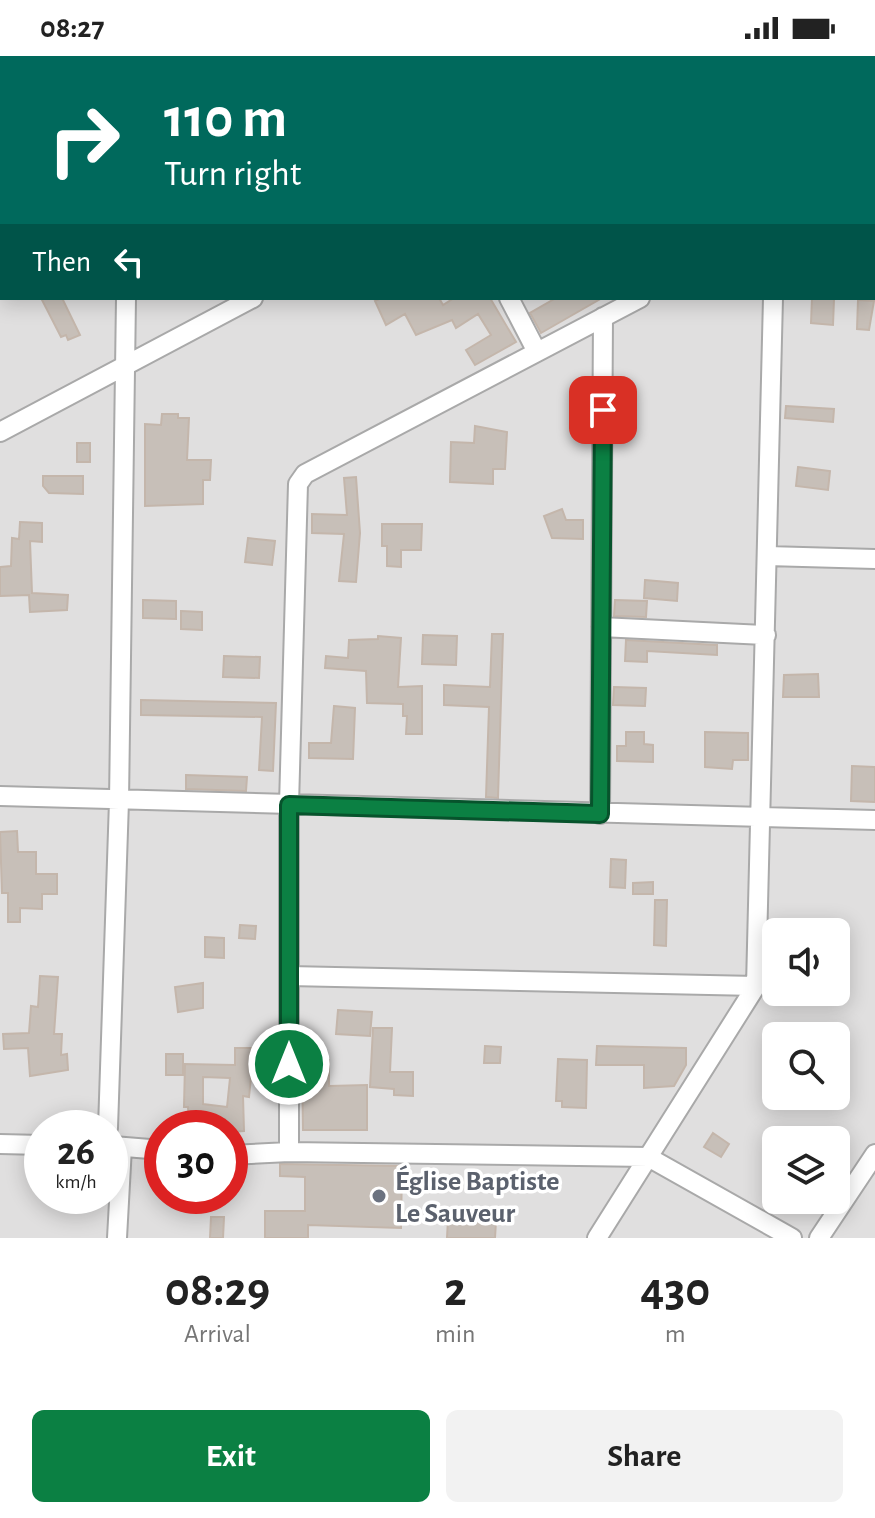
<!DOCTYPE html>
<html lang="en">
<head>
<meta charset="utf-8">
<style>
	:root { --surface:#fff; --page:#f2f2f2; --text:#222; --muted:#767676; --accent:#0b8043 }
	body { margin:0; font-family:"Alegreya Sans",sans-serif; background:var(--page); color:var(--text); height:100vh; display:flex; flex-direction:column; font-size:30px; white-space:nowrap }
	* { box-sizing:border-box; margin:0 }
	p { font-size:26px; color:var(--muted) }
	.icon { flex:none; width:44px; height:44px; fill:none; stroke:currentColor; stroke-width:2; stroke-linecap:round; stroke-linejoin:round }
	.map { position:relative; height:1182px; overflow:hidden }
	.side { display:flex; flex-direction:column; background:var(--surface); flex:1 }
	.side>* { flex:none }
	.banner { position:absolute; left:0px; top:0px; width:876px; height:244px; box-shadow:0 4px 20px #0003; background:#00695c; color:#fff; overflow:hidden }
	.tools { position:absolute; left:762px; top:862px; display:grid; gap:16px }
	.tools a { display:grid; place-items:center; width:88px; height:88px; border-radius:12px; background:var(--surface); box-shadow:0 4px 20px #0003; font-size:40px }
	.speed { position:absolute; left:24px; top:1054px; display:flex; gap:16px; font-size:40px; font-weight:700; text-align:center }
	.speed>* { display:grid; place-content:center; width:104px; height:104px; border-radius:50%; background:var(--surface); box-shadow:0 4px 20px #0003; line-height:1 }
	.speed small { font-size:20px; font-weight:400 }
	.speed .limit { border:12px solid #d22; background:#fff; color:#111 }
	.pin { position:absolute; display:grid; place-items:center; width:68px; height:68px; color:#fff; margin:-34px; border-radius:16px; box-shadow:0 4px 12px #0006 }
	.me { position:absolute; width:88px; margin:-44px; rotate:0deg; stroke-linejoin:round; filter:drop-shadow(0 0 6px #0008) }
	.turn { display:flex; align-items:center; gap:28px; height:168px; padding:0 32px; font-size:36px }
	.turn .icon { width:104px; height:104px; stroke-width:2.5 }
	.turn b { display:block; font-size:56px; line-height:68px }
	.then { display:flex; align-items:center; height:76px; padding:0 32px; background:#0003; gap:16px; font-size:30px }
	.eta { display:flex; justify-content:space-evenly; align-items:center; height:136px; text-align:center }
	.eta b { font-size:48px; font-weight:700; line-height:56px }
	.button { display:flex; gap:16px; margin-top:auto; padding:16px 32px }
	.button a { flex:1; height:92px; border-radius:12px; background:var(--accent); color:#fff; font-size:32px; font-weight:700; line-height:92px; text-align:center }
	.button a+a { background:var(--page); color:var(--text) }
	.status { display:flex; justify-content:space-between; align-items:center; height:56px; padding:0 40px; background:var(--surface); direction:ltr }
	.status svg { height:22px; fill:currentColor }
	.map>svg:first-child { display:block }
	.residential { fill:#e0dfdf; fill-rule:evenodd }
	.building { fill:#c7bfb8; stroke:#c4b6ab; stroke-width:2; fill-rule:evenodd }
	.lines { fill:none; stroke-linecap:round; stroke-linejoin:round }
	.minor-casing { stroke:#a9a9a9; stroke-width:22 }
	.minor { stroke:#fff; stroke-width:18 }
	.route-casing { stroke:#07532c; stroke-width:20 }
	.route { stroke:#0b8043; stroke-width:14 }
	.worship-dot { fill:#6b7280; stroke:#fff; stroke-width:3 }
	.labels { text-anchor:middle; stroke-width:7; stroke-linejoin:round; paint-order:stroke }
	.worship-label { font-size:28px; font-weight:bold; fill:#5b616d; stroke:#fff; text-anchor:start }
</style>
</head>
<body>
<div class="status"><b>08:27</b><svg viewBox="0 0 49 12"><path d="M0 12V9h3v3zM5 12V6h3v6zM10 12V3h3v9zM15 12V0h3v12zM26 1h20v11H26zM47 4h2v5h-2z"/></svg></div>
<div class="map">
<svg width="875" height="1182" viewBox="0 0 875 1182">
	<rect width="100%" height="100%" fill="#f2efe9"/>
	<path class="residential" d="M 0,0 L 875,0 L 875,1182 L 0,1182 ZM 2,2 L 874,2 L 874,242 L 2,242 ZM 776,876 L 836,876 L 836,936 L 776,936 ZM 776,980 L 836,980 L 836,1040 L 776,1040 ZM 42,1072 L 110,1072 L 110,1140 L 42,1140 ZM 162,1072 L 230,1072 L 230,1140 L 162,1140 ZM 776,1084 L 836,1084 L 836,1144 L 776,1144 Z"/>
	<path class="building" d="M 41,242 L 62,242 L 80,279 L 68,284 L 66,279 L 61,281 Z
		M 381,242 L 439,242 L 443,249 L 454,242 L 490,242 L 516,286 L 475,309 L 466,294 L 491,279 L 478,258 L 456,272 L 452,264 L 416,279 L 405,258 L 386,269 L 375,245 Z
		M 556,242 L 602,242 L 541,277 L 530,257 Z
		M 812,242 L 834,243 L 833,269 L 811,267 Z
		M 858,244 L 874,245 L 869,274 L 857,273 Z
		M 786,350 L 834,353 L 833,366 L 785,362 Z
		M 162,358 L 178,358 L 178,362 L 189,362 L 187,404 L 211,404 L 210,424 L 203,424 L 203,448 L 145,450 L 145,368 L 161,369 Z
		M 475,370 L 507,376 L 505,413 L 493,413 L 493,428 L 450,426 L 451,386 L 474,387 Z
		M 77,387 L 90,387 L 90,406 L 77,406 Z
		M 798,411 L 830,415 L 828,434 L 796,430 Z
		M 43,420 L 83,420 L 83,438 L 49,437 L 43,430 Z
		M 356,421 L 360,477 L 356,526 L 339,525 L 344,478 L 312,477 L 312,458 L 347,459 L 344,422 Z
		M 562,453 L 566,464 L 583,464 L 583,483 L 552,482 L 544,460 Z
		M 20,466 L 42,467 L 42,486 L 30,485 L 32,537 L 68,539 L 67,554 L 30,556 L 29,539 L 0,540 L 0,511 L 11,510 L 12,482 L 19,483 Z
		M 382,468 L 422,468 L 421,494 L 401,494 L 401,511 L 387,510 L 387,490 L 382,490 Z
		M 248,482 L 275,485 L 272,509 L 245,506 Z
		M 645,524 L 678,527 L 677,545 L 644,542 Z
		M 143,544 L 176,545 L 176,563 L 143,562 Z
		M 615,544 L 647,545 L 646,561 L 614,560 Z
		M 181,555 L 202,556 L 202,574 L 181,573 Z
		M 492,578 L 503,578 L 498,742 L 486,741 L 489,651 L 444,649 L 444,629 L 490,631 Z
		M 423,579 L 457,580 L 456,609 L 422,608 Z
		M 378,580 L 401,582 L 398,631 L 422,630 L 422,678 L 406,678 L 407,660 L 403,660 L 403,648 L 367,647 L 366,615 L 325,612 L 326,600 L 348,602 L 349,584 L 378,583 Z
		M 626,584 L 717,589 L 717,599 L 647,595 L 647,606 L 625,605 Z
		M 224,600 L 260,601 L 259,622 L 223,621 Z
		M 818,618 L 819,641 L 783,641 L 784,619 Z
		M 614,631 L 646,632 L 645,650 L 613,649 Z
		M 141,644 L 276,647 L 273,715 L 259,714 L 262,661 L 141,659 Z
		M 334,650 L 355,652 L 353,703 L 309,702 L 309,687 L 331,687 Z
		M 626,676 L 644,676 L 644,688 L 653,689 L 653,706 L 617,705 L 617,690 L 626,690 Z
		M 705,676 L 748,677 L 748,704 L 733,704 L 732,713 L 705,711 Z
		M 852,710 L 875,711 L 875,746 L 851,745 Z
		M 186,719 L 247,721 L 246,735 L 186,733 Z
		M 17,775 L 18,796 L 36,796 L 36,818 L 57,818 L 57,838 L 42,838 L 42,853 L 20,852 L 20,866 L 8,866 L 8,837 L 2,837 L 0,776 Z
		M 611,803 L 626,804 L 625,832 L 610,831 Z
		M 653,826 L 653,838 L 633,838 L 633,827 Z
		M 655,844 L 667,844 L 666,890 L 654,889 Z
		M 240,869 L 256,870 L 255,883 L 239,882 Z
		M 205,881 L 224,882 L 224,902 L 205,901 Z
		M 40,920 L 58,921 L 54,978 L 62,978 L 61,999 L 67,998 L 68,1014 L 30,1020 L 28,992 L 4,993 L 3,978 L 29,977 L 31,950 L 38,951 Z
		M 203,927 L 203,952 L 178,956 L 175,931 Z
		M 338,954 L 372,956 L 370,980 L 336,978 Z
		M 373,972 L 392,972 L 390,1016 L 413,1016 L 413,1040 L 394,1039 L 394,1033 L 370,1031 Z
		M 485,990 L 501,991 L 500,1007 L 484,1007 Z
		M 597,990 L 686,992 L 686,1009 L 674,1030 L 644,1032 L 644,1009 L 596,1009 Z
		M 235,992 L 254,992 L 249,1041 L 243,1040 L 244,1075 L 230,1076 L 230,1072 L 224,1072 L 225,1063 L 200,1060 L 201,1072 L 189,1072 L 188,1051 L 184,1051 L 185,1008 L 235,1009 ZM 203,1021 L 230,1022 L 227,1051 L 203,1048 Z
		M 166,998 L 183,998 L 183,1019 L 166,1019 Z
		M 302,1003 L 329,1004 L 329,1030 L 367,1029 L 367,1074 L 303,1074 Z
		M 558,1003 L 587,1004 L 586,1052 L 562,1051 L 562,1045 L 556,1045 Z
		M 713,1077 L 729,1088 L 721,1101 L 704,1091 Z
		M 280,1108 L 402,1110 L 401,1172 L 308,1169 L 308,1182 L 265,1182 L 265,1155 L 305,1155 L 305,1121 L 280,1120 Z
		M 211,1161 L 224,1161 L 223,1182 L 210,1182 Z
		M 448,1163 L 496,1165 L 495,1182 L 447,1182 Z"/>
	<g class="lines">
		<g class="minor-casing">
			<path id="minor" d="M 131,0 L 131,2
				M 360,0 L 361,2
				M 301,2 L 305,0
				M 608,2 L 608,0
				M 687,2 L 690,0
				M 0,159 L 2,158
				M 874,168 L 875,168
				M 509,242 L 537,296
				M 0,376 L 253,242
				M 767,500 L 875,503
				M 601,571 L 766,579
				M 0,740 L 875,764
				M 600,758 L 603,261
				M 289,920 L 756,930
				M 108,1072 L 119,745 L 126,242
				M 0,1088 L 42,1089
				M 113,1090 L 162,1094
				M 289,1096 L 289,749 L 298,428 L 305,418 L 640,242
				M 230,1099 L 289,1096 L 648,1101 L 792,1182
				M 117,1182 L 122,1091
				M 597,1182 L 756,930 L 773,242
				M 819,1182 L 875,1098"/>
		</g>
		<use href="#minor" class="minor"/>
	</g>
	<g class="lines">
		<g class="route-casing">
			<path id="route" d="M 289,1008 L 289,749 L 600,758 L 603,354"/>
		</g>
		<use href="#route" class="route"/>
	</g>
	<circle class="worship-dot" cx="379" cy="1140" r="8"/>
	<g class="labels">
		<g class="worship-label">
			<text x="395" y="1134">Église Baptiste<tspan x="395" dy="32">Le Sauveur</tspan></text>
		</g>
	</g>
</svg>
<div class="tools">
<a><svg class="icon" aria-label="sound" viewBox="0 0 24 24"><path d="M4 9h4l5-4v14l-5-4H4zM17 9q2 3 0 6"/></svg></a>
<a><svg class="icon" aria-label="search" viewBox="0 0 24 24"><circle cx="10" cy="10" r="6"/><path d="M15 15l6 6"/></svg></a>
<a><svg class="icon" aria-label="layers" viewBox="0 0 24 24"><path d="M12 4l9 5-9 5-9-5zM3 14l9 5 9-5"/></svg></a>
</div>
<div class="speed"><div>26<small>km/h</small></div><div class="limit">30</div></div>
<div class="pin" style="left:603px;top:354px;background:#d93025"><svg class="icon" aria-label="arrive" viewBox="0 0 24 24"><path d="M6 21V4h12l-3 4 3 4H6"/></svg></div>
<svg class="me" style="left:289px;top:1008px" viewBox="-20 -20 40 40"><circle r="17" fill="#0b8043" stroke="#fff" stroke-width="3"/><path d="M0-11L8 9 0 5-8 9z" fill="#fff"/></svg>
<div class="banner">
<div class="turn"><svg class="icon" aria-label="right" viewBox="0 0 24 24"><path d="M7 20v-9h11M14 6l5 5-5 5"/></svg><div><b>110 m</b>Turn right</div></div>
<div class="then">Then<svg class="icon" aria-label="left" viewBox="0 0 24 24"><path d="M17 20v-9H6M10 6l-5 5 5 5"/></svg></div>
</div>
</div>
<section class="side">
<div class="eta">
<div><b>08:29</b><p>Arrival</p></div>
<div><b>2</b><p>min</p></div>
<div><b>430</b><p>m</p></div>
</div>
<div class="button"><a>Exit</a><a>Share</a></div>
</section>
</body>
</html>
